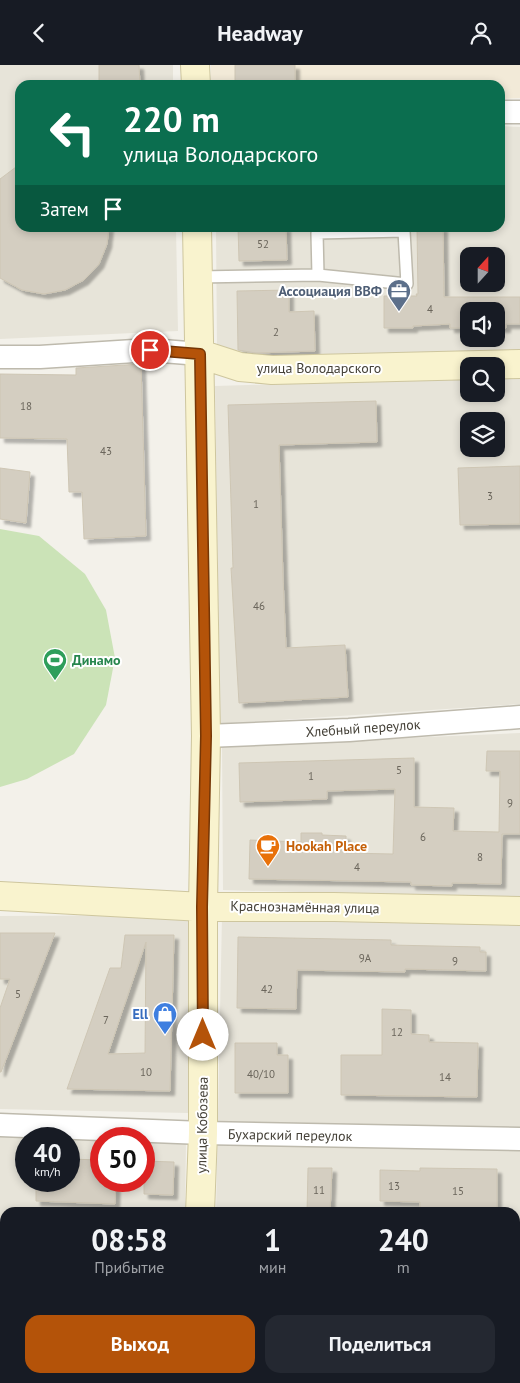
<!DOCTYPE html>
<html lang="ru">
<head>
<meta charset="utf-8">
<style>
	:root { --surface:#171b24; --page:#242831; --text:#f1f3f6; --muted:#9ea1a6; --accent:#b45309 }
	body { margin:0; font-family:"PT Sans",sans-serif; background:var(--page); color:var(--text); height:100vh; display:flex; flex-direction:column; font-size:19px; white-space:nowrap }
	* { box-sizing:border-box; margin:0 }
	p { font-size:16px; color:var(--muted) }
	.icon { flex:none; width:28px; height:28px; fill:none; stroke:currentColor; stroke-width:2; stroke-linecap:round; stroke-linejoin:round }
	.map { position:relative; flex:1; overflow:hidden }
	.drawer { position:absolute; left:0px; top:1142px; width:520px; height:176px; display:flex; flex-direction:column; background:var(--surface); border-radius:15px 15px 0 0; box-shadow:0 2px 8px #0003 }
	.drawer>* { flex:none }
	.top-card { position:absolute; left:15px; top:15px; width:490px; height:152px; border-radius:15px; box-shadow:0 2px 8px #0003; background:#0b6e4f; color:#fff; overflow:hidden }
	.needle { width:32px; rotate:21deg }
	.controls { position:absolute; left:460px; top:182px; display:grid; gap:10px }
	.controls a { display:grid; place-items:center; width:45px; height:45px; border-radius:10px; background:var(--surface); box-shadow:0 2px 8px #0003; font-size:25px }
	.speed { position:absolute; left:15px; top:1062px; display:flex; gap:10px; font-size:25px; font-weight:700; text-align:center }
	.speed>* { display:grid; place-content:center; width:65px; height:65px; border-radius:50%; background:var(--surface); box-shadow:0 2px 8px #0003; line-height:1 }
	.speed small { font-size:12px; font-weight:400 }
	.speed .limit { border:8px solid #d22; background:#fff; color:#111 }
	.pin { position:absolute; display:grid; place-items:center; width:42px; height:42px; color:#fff; margin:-21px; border:2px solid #fff; border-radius:50%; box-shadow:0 1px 5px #0007 }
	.me { position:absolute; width:55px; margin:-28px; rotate:0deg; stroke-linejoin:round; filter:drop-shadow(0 0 4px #0008) }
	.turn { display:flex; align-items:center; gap:18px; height:105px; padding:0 25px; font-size:22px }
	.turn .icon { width:65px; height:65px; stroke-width:2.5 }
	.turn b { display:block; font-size:35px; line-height:42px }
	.then { display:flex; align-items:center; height:48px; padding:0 25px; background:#0003; gap:10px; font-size:19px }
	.eta { display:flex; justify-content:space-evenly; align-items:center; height:85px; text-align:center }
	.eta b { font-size:30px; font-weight:700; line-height:35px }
	.cta { display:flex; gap:10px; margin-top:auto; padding:10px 25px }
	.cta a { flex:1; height:58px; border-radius:15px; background:var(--accent); color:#fff; font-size:20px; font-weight:700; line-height:58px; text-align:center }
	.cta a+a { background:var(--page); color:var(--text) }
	header { display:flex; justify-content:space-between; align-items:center; height:65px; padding:0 25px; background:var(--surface); font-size:22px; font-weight:700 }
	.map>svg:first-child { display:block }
	.residential { fill:#e7e4d9; fill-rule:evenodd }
	.commercial { fill:#f2ead8 }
	.green { fill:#cbe3b7 }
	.building { fill:#d4cec1; stroke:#cec6b4; fill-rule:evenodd; filter:url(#shadow) }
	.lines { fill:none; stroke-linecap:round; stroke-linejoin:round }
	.lane-casing { stroke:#bebaad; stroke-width:14 }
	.street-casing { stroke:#bebaad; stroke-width:25 }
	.secondary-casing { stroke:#cec69e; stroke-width:30 }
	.lane { stroke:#fff; stroke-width:11 }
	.street { stroke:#fff; stroke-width:22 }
	.secondary { stroke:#f9f3ce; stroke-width:28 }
	.route-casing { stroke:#753606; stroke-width:12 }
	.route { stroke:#b45309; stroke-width:9 }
	.labels { text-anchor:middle; stroke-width:4; stroke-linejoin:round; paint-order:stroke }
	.number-label { font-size:11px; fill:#6a655b }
	.service-label { font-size:14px; font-weight:bold; fill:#4e5e75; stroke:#fff; text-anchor:end }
	.street-label { font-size:14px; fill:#464239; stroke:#fff }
	.leisure-label { font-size:14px; font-weight:bold; fill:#27864d; stroke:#fff; text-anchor:start }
	.food-label { font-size:14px; font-weight:bold; fill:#c56008; stroke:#fff; text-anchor:start }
	.shop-label { font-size:14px; font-weight:bold; fill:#366cbe; stroke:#fff; text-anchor:end }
</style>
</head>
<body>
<header><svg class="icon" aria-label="back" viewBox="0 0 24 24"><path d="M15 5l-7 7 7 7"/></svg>Headway<svg class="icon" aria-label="person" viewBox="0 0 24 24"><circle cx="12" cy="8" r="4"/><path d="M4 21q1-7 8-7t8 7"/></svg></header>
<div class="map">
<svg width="520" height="1318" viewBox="0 0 520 1318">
	<defs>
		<filter id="shadow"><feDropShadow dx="4.5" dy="4.5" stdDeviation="1" flood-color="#0004"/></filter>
	</defs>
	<rect width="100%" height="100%" fill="#f3f1ea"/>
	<path class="residential" d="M 0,0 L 173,0 L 173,20 L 20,20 L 20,162 L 176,163 L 178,266 L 0,274 Z
		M 500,61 L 520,62 L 520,285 L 243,296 L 217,284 L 216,163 L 500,162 ZM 469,191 L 496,191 L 496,219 L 469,219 ZM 469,246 L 496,246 L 496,274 L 469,274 Z
		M 520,312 L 520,639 L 220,659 L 215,321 L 469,314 L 469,329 L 496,329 L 496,313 ZM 469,356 L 496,356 L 496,384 L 469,384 Z
		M 520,668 L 520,833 L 223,825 L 222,681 Z
		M 191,850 L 188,1048 L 0,1044 L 0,851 Z
		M 222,851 L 520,859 L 520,1253 L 515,1252 L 515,1148 L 216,1148 Z
		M 0,1070 L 101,1074 L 101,1116 L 144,1116 L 144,1075 L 186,1077 L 185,1147 L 5,1148 L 5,1243 L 0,1243 ZM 26,1074 L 69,1074 L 69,1116 L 26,1116 Z
		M 0,1269 L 5,1269 L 5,1314 L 182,1314 L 182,1318 L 0,1318 Z
		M 515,1279 L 520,1279 L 520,1318 L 214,1318 L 214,1314 L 515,1314 Z"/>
	<path class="commercial" d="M 211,0 L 520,0 L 520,33 L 500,34 L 500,20 L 211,20 Z"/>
	<path class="green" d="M 0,464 L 39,471 L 85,509 L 106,545 L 115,593 L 106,640 L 74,689 L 27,714 L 0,722 Z"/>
	<path class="building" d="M 99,0 L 139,0 L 140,20 L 99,20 Z
		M 235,0 L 295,0 L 295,17 L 235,19 Z
		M 20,99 L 20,162 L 109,162 L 107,179 L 99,199 L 84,215 L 65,225 L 44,229 L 22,225 L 0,213 L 0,114 Z
		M 238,162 L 286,162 L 287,195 L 239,196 Z
		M 417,162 L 443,162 L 444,232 L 520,232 L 520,259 L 506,259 L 506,263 L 496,263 L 496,246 L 469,246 L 469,263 L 450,263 L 450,259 L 413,261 L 413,263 L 384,263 L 384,231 L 417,231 L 416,229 L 418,229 Z
		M 289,225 L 289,247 L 314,246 L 315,286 L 256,288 L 238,285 L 237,226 Z
		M 141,299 L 146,471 L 84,474 L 82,427 L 69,427 L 67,374 L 0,373 L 0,309 L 76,310 L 76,303 Z
		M 376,336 L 377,377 L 279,380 L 283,513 L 286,583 L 345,580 L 348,632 L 239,638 L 231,503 L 233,503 L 228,340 Z
		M 520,401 L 520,459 L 460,460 L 458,403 Z
		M 0,403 L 30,407 L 26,458 L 0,454 Z
		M 487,686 L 520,686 L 520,769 L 502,769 L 501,819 L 452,818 L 452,821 L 411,820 L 411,817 L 249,814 L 250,775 L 301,777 L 301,768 L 322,768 L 322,770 L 346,771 L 346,788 L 393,789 L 395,724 L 327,726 L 327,734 L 240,737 L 239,698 L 414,693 L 414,742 L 454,743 L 453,766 L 499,767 L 500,706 L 486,706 Z
		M 0,868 L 55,868 L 1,1007 L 0,1007 L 0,943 L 10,914 L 0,914 Z
		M 125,870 L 174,870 L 170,1026 L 67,1024 L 110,903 L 121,903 ZM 146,877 L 145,988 L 108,989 L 124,941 Z
		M 238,872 L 391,875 L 391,880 L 480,882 L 480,887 L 486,887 L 486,906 L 405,904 L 405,907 L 297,905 L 296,944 L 237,943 Z
		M 382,944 L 411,945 L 411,969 L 429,970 L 429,977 L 478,978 L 477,1032 L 341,1030 L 341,990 L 382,990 Z
		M 235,978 L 277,978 L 277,990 L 288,990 L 288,1028 L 235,1028 Z
		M 69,1094 L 101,1095 L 101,1116 L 116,1116 L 115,1139 L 36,1136 L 36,1116 L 69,1116 Z
		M 144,1096 L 174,1097 L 173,1130 L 144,1129 Z
		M 308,1103 L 332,1103 L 330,1148 L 307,1148 Z
		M 420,1103 L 497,1104 L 497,1148 L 420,1148 L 420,1137 L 380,1136 L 380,1105 L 420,1106 Z"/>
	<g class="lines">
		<g class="lane-casing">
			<path id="lane" d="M 198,212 L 318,210 L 317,168 L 404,166 L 407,219 L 318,210
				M 515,1185 L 520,1185"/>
		</g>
		<g class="street-casing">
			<path id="street" d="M 500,47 L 520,47
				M 0,292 L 40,292 L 150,285 L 200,289
				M 206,671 L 349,665 L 520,652
				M 0,1060 L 203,1068 L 520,1074
				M 0,1255 L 5,1255
				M 515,1269 L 520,1269"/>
		</g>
		<g class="secondary-casing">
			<path id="secondary" d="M 195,0 L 196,20
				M 197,162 L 206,671 L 203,842 L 203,1068 L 200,1148
				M 200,289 L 240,302 L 272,305 L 520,299
				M 0,831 L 203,842 L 334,842 L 520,846
				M 195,1318 L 195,1314"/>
		</g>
		<use href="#lane" class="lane"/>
		<use href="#street" class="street"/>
		<use href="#secondary" class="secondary"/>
	</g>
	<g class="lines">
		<g class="route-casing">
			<path id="route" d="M 150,285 L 200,289 L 206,671 L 202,842 L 203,970"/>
		</g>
		<use href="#route" class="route"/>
	</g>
	<defs>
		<g id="office-pin" transform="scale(1.25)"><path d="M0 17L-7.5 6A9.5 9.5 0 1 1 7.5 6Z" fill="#5c6f8a" stroke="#fff"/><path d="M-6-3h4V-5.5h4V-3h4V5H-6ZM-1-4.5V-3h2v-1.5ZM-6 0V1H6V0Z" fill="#fff"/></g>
		<g id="stadium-pin" transform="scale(1.25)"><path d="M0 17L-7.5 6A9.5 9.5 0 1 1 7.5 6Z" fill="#2e9e5b" stroke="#fff"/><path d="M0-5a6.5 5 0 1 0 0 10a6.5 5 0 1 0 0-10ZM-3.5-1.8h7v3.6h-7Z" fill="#fff"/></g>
		<g id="cafe-pin" transform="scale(1.25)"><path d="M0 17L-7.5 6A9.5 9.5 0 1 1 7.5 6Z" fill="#e8710a" stroke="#fff"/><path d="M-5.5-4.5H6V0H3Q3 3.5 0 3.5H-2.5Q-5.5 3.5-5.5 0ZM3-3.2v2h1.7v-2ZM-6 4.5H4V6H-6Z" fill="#fff"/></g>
		<g id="shop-pin" transform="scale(1.25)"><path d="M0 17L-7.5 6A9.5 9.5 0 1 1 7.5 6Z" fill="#3f7fe0" stroke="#fff"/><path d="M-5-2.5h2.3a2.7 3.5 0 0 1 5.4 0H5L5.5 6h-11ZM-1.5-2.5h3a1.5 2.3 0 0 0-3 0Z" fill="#fff"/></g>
	</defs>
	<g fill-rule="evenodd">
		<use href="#office-pin" x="399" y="226"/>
		<use href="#stadium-pin" x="55" y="595"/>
		<use href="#cafe-pin" x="268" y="781"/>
		<use href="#shop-pin" x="165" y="949"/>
	</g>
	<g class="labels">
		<g class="number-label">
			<text x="263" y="183">52</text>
			<text x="430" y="248">4</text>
			<text x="276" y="271">2</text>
			<text x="26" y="345">18</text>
			<text x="106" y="390">43</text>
			<text x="490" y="435">3</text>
			<text x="256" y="443">1</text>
			<text x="259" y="545">46</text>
			<text x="399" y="709">5</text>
			<text x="311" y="715">1</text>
			<text x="510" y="742">9</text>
			<text x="423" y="776">6</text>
			<text x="480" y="796">8</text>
			<text x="357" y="806">4</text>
			<text x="365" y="897">9А</text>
			<text x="455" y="900">9</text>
			<text x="267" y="928">42</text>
			<text x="18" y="933">5</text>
			<text x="106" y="959">7</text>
			<text x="397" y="971">12</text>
			<text x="146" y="1011">10</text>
			<text x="261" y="1013">40/10</text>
			<text x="445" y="1016">14</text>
			<text x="394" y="1125">13</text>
			<text x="319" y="1129">11</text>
			<text x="458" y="1130">15</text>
		</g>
		<g class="service-label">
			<text x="382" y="231">Ассоциация ВВФ</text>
		</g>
		<g class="street-label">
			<text x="319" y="308">улица Володарского</text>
			<text transform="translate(363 663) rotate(-4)" y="5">Хлебный переулок</text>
			<text transform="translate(305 842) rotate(1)" y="5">Краснознамённая улица</text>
			<text transform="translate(202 1060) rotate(-89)" y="5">улица Кобозева</text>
			<text transform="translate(290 1070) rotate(1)" y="5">Бухарский переулок</text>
		</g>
		<g class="leisure-label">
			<text x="72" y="600">Динамо</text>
		</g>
		<g class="food-label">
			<text x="286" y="786">Hookah Place</text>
		</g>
		<g class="shop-label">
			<text x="148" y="954">Ell</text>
		</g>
	</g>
</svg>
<div class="controls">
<a><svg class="needle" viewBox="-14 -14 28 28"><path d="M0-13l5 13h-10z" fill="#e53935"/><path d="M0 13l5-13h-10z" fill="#9ea1a6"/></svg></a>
<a><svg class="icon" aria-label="sound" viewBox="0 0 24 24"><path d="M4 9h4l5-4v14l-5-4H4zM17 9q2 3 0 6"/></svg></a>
<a><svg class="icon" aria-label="search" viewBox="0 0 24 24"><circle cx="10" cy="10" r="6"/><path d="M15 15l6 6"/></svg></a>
<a><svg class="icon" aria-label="layers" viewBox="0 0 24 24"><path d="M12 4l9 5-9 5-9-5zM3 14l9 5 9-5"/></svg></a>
</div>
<div class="speed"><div>40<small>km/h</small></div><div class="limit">50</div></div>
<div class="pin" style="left:150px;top:285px;background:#d93025"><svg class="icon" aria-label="arrive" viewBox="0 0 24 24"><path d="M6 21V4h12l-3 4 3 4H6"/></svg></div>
<svg class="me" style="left:203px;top:970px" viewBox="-20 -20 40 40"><circle r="19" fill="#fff"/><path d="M0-13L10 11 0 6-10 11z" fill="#b45309"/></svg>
<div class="top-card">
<div class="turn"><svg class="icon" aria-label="left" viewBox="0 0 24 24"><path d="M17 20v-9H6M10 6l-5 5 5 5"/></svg><div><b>220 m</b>улица Володарского</div></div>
<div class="then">Затем<svg class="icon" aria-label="arrive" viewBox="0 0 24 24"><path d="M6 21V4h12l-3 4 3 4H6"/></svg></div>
</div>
<section class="drawer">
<div class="eta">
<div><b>08:58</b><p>Прибытие</p></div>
<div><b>1</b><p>мин</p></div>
<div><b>240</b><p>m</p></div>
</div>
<div class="cta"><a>Выход</a><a>Поделиться</a></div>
</section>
</div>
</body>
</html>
